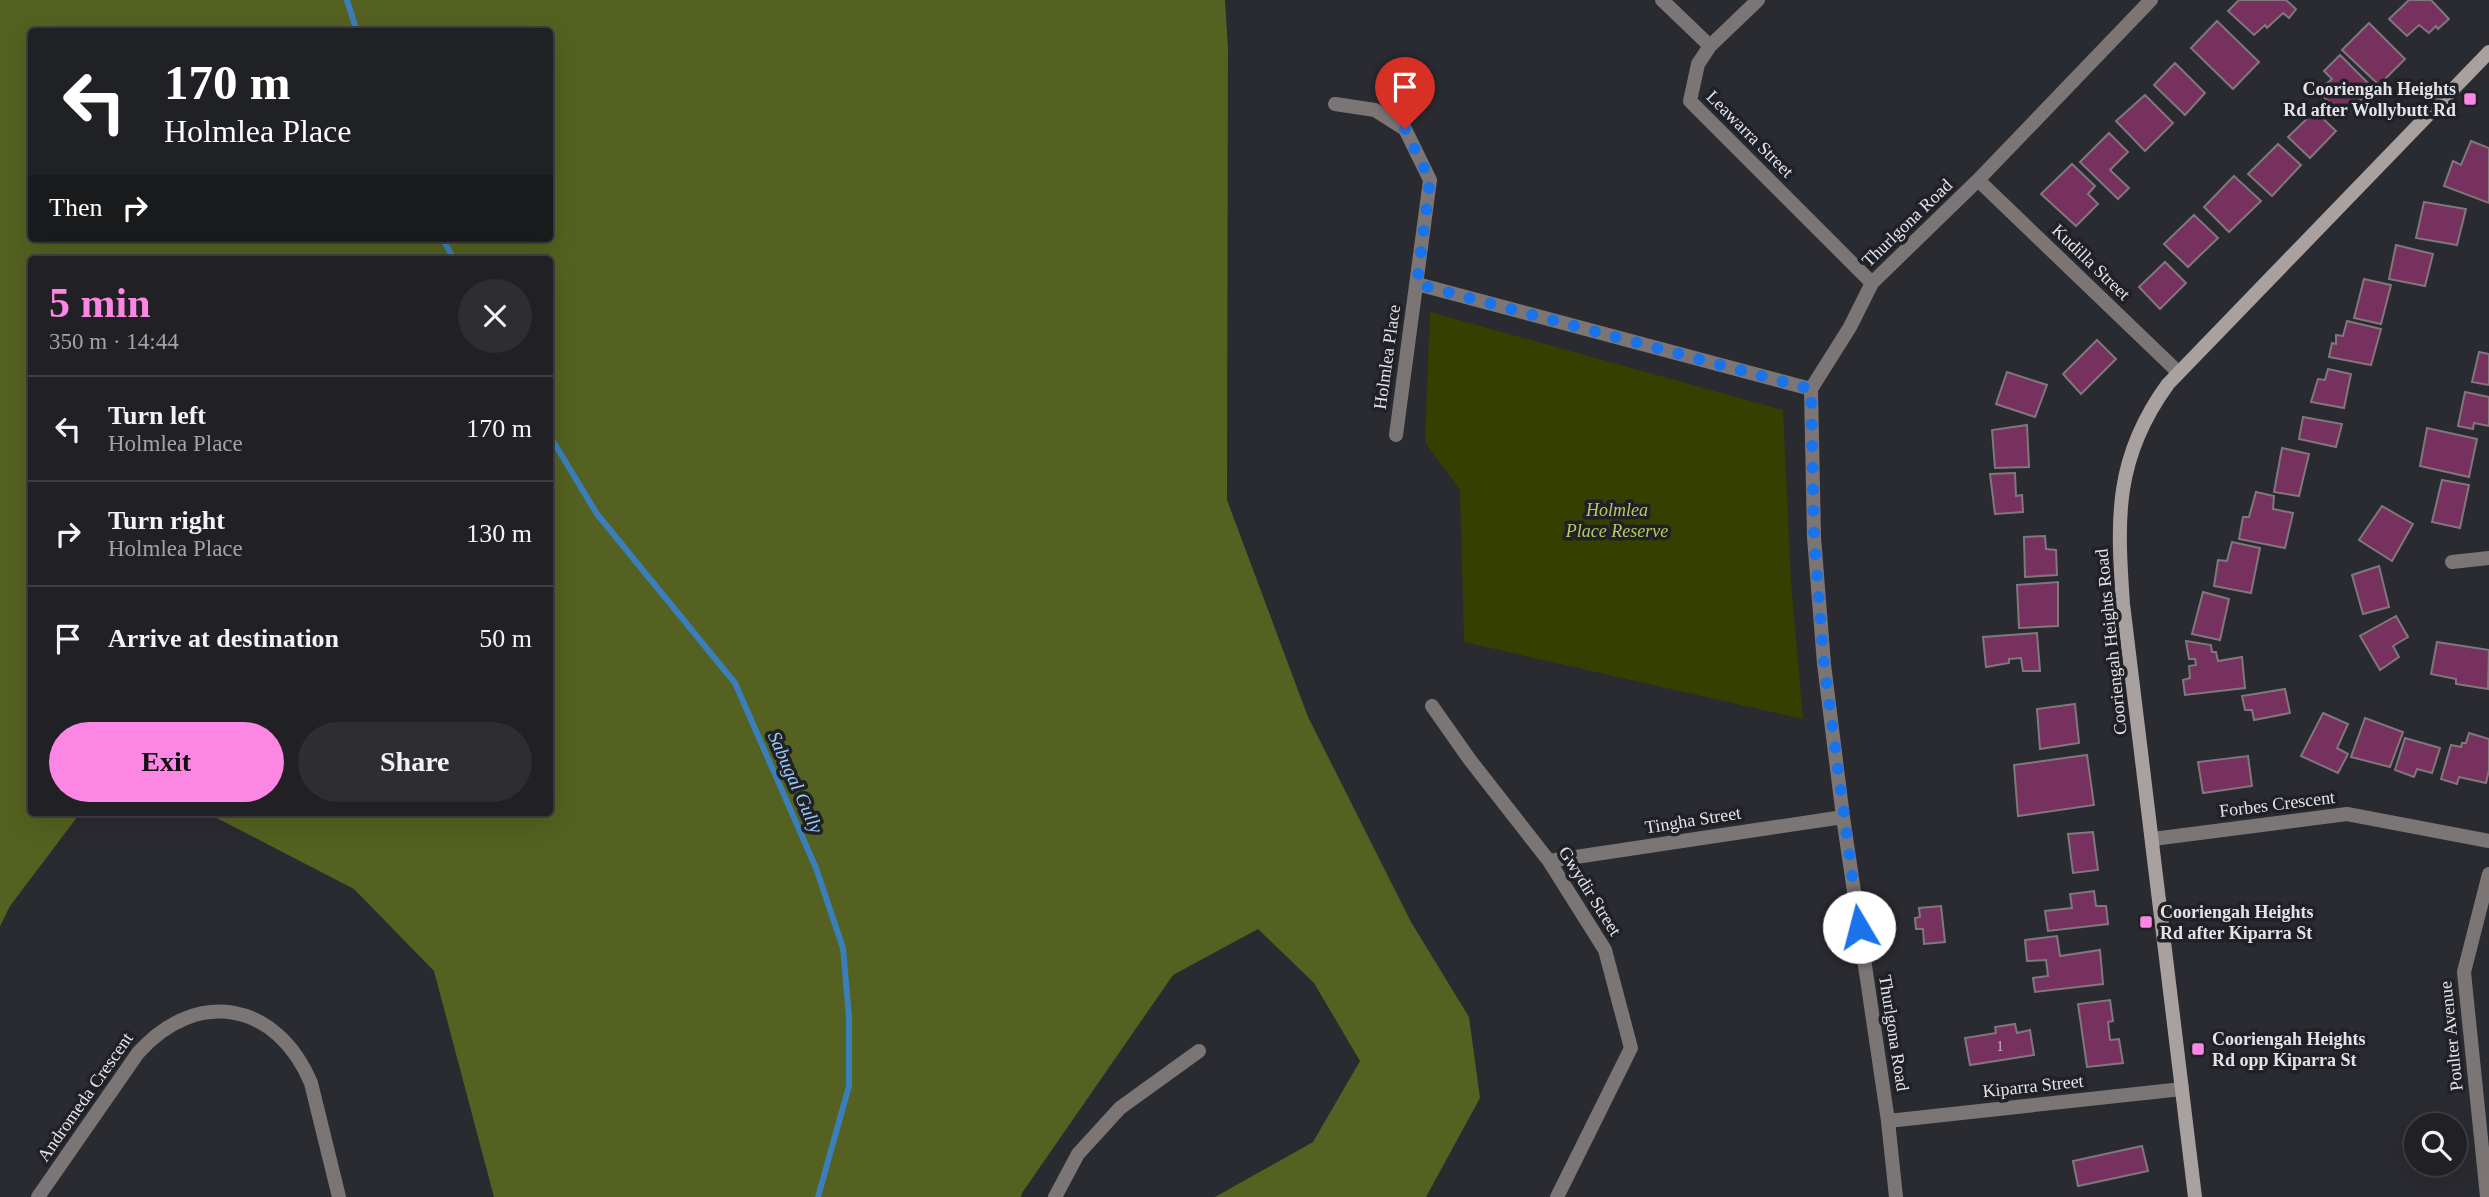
<!DOCTYPE html>
<html lang="en">
<head>
<meta charset="utf-8">
<style>
	:root { --surface:#202025; --page:#2d2d32; --text:#f1f3f6; --muted:#a2a3a7; --line:#3d3e42; --accent:#fc86e3 }
	body { margin:0; font-family:"Times New Roman",serif; background:var(--page); color:var(--text); height:100vh; display:flex; flex-direction:column; font-size:26px; white-space:nowrap }
	* { box-sizing:border-box; margin:0 }
	p { font-size:23px; color:var(--muted) }
	.icon { flex:none; width:38px; height:38px; fill:none; stroke:currentColor; stroke-width:2; stroke-linecap:round; stroke-linejoin:round }
	.map { position:relative; flex:1; overflow:hidden }
	.side { position:absolute; left:28px; top:256px; width:525px; height:560px; display:flex; flex-direction:column; background:var(--surface); border-radius:7px; box-shadow:0 7px 28px #0002,0 0 0 2px var(--line) }
	.side>* { flex:none }
	.banner { position:absolute; left:28px; top:28px; width:525px; height:214px; border-radius:7px; box-shadow:0 7px 28px #0002,0 0 0 2px var(--line); background:#202124; color:#fff; overflow:hidden }
	.fabs { position:absolute; left:2404px; top:1113px; display:grid; gap:14px }
	.fabs a { display:grid; place-items:center; width:63px; height:63px; border-radius:50%; background:var(--surface); box-shadow:0 7px 28px #0002,0 0 0 2px var(--line); font-size:35px }
	.pin { position:absolute; display:grid; place-items:center; width:60px; height:60px; color:#fff; margin:-72px -30px; border-radius:50% 50% 50% 0; rotate:-45deg; box-shadow:0 0 7px #0007 }
	.pin .icon { rotate:45deg }
	.me { position:absolute; width:77px; margin:-38px; rotate:352deg; stroke-linejoin:round; filter:drop-shadow(0 0 5px #0008) }
	.turn { display:flex; align-items:center; gap:24px; height:147px; padding:0 21px; font-size:32px }
	.turn .icon { width:91px; height:91px; stroke-width:2.5 }
	.turn b { display:block; font-size:49px; line-height:60px }
	.then { display:flex; align-items:center; height:66px; padding:0 21px; background:#0003; gap:14px; font-size:26px }
	.round { display:grid; place-items:center; flex:none; width:74px; height:74px; border-radius:37px; background:var(--page) }
	.head { display:flex; align-items:center; justify-content:space-between; height:119px; padding:0 21px }
	h1 { font-size:42px; font-weight:700; line-height:52px; color:var(--accent) }
	.action { display:flex; gap:14px; margin-top:auto; padding:14px 21px }
	.action a { flex:1; height:80px; border-radius:42px; background:var(--accent); color:#111; font-size:28px; font-weight:700; line-height:80px; text-align:center }
	.action a+a { background:var(--page); color:var(--text) }
	ul { padding:0; list-style:none }
	li { display:flex; align-items:center; gap:21px; height:105px; padding:0 21px; border-top:2px solid var(--line) }
	li div { flex:1 }
	li b { display:block; font-size:26px }
	li em { font-style:normal }
	.map>svg:first-child { display:block }
	.green { fill:#353f00 }
	.forest { fill:#546120; fill-rule:evenodd }
	.lines { fill:none; stroke-linecap:round; stroke-linejoin:round }
	.stream { stroke:#3a7fb9; stroke-width:6 }
	.building { fill:#77315e; stroke:#80777c; stroke-width:2 }
	.street { stroke:#7b7675; stroke-width:14 }
	.secondary { stroke:#a9a19f; stroke-width:14 }
	.route { stroke:#1a73e8; stroke-width:12; stroke-dasharray:0 21.6 }
	.poi-dot { fill:#fc86e3; stroke:#202027; stroke-width:2.5 }
	.labels { text-anchor:middle; stroke-width:7; stroke-linejoin:round; paint-order:stroke }
	.number-label { font-size:14px; fill:#c8b6c6 }
	.poi-label { font-size:18px; font-weight:bold; fill:#e3e3e8; stroke:#202027; text-anchor:start }
	.street-label { font-size:18px; fill:#e3e3e8; stroke:#202027 }
	.park-label { font-size:18px; font-style:italic; fill:#b6cd5b; stroke:#202027 }
	.water-label { font-size:19px; font-style:italic; fill:#99ccfb; stroke:#202027 }
</style>
</head>
<body>
<div class="map">
<svg width="2489" height="1197" viewBox="0 0 2489 1197">
	<rect width="100%" height="100%" fill="#2a2a31"/>
	<path class="green" d="M 1430,312 L 1783,410 L 1791,582 L 1803,719 L 1464,642 L 1460,490 L 1425,442 Z"/>
	<path class="forest" d="M 0,0 L 1225,0 L 1228,48 L 1227,500 L 1308,717 L 1411,922 L 1469,1017 L 1480,1098 L 1426,1197 L 1215,1197 L 1313,1142 L 1360,1061 L 1314,983 L 1258,929 L 1173,975 L 1022,1193 L 1021,1197 L 494,1197 L 434,971 L 354,889 L 205,812 L 550,812 L 550,259 L 32,259 L 32,812 L 81,812 L 10,906 L 0,926 ZM 32,32 L 550,32 L 550,238 L 32,238 Z"/>
	<g class="lines">
		<path class="stream" d="M 347,0 L 357,32
			M 442,238 L 454,259
			M 550,436 L 597,514 L 735,683 L 816,868 L 843,948 L 849,1017 L 849,1086 L 818,1197"/>
	</g>
	<path class="building" d="M 2239,0 L 2286,0 L 2296,9 L 2289,18 L 2283,13 L 2267,28 L 2265,25 L 2254,35 L 2228,11 Z
		M 2409,0 L 2431,0 L 2449,19 L 2438,29 L 2436,26 L 2429,33 L 2419,25 L 2407,36 L 2389,19 Z
		M 2217,21 L 2259,62 L 2233,89 L 2191,48 Z
		M 2369,23 L 2405,59 L 2379,85 L 2342,50 Z
		M 2340,55 L 2373,88 L 2344,117 L 2318,91 L 2332,79 L 2324,71 Z
		M 2175,63 L 2205,93 L 2185,115 L 2154,85 Z
		M 2145,95 L 2173,123 L 2145,151 L 2116,121 Z
		M 2315,111 L 2336,131 L 2310,158 L 2288,137 Z
		M 2109,133 L 2128,152 L 2110,170 L 2129,188 L 2118,199 L 2080,162 Z
		M 2471,141 L 2489,148 L 2489,203 L 2444,186 L 2453,161 L 2461,165 Z
		M 2278,144 L 2301,165 L 2272,196 L 2248,174 Z
		M 2072,164 L 2095,186 L 2088,194 L 2098,204 L 2076,226 L 2041,194 Z
		M 2234,176 L 2261,201 L 2229,232 L 2204,207 Z
		M 2424,202 L 2466,209 L 2457,245 L 2416,238 Z
		M 2194,215 L 2218,238 L 2188,267 L 2164,244 Z
		M 2396,245 L 2433,254 L 2425,286 L 2389,279 Z
		M 2165,262 L 2186,283 L 2160,309 L 2139,287 Z
		M 2364,279 L 2391,285 L 2381,324 L 2354,318 Z
		M 2347,321 L 2381,329 L 2371,365 L 2329,357 L 2332,343 L 2336,344 L 2336,335 L 2343,336 Z
		M 2097,340 L 2116,359 L 2081,394 L 2063,374 Z
		M 2479,352 L 2489,354 L 2489,385 L 2472,382 Z
		M 2328,369 L 2351,374 L 2344,408 L 2311,402 L 2318,379 L 2325,380 Z
		M 2007,372 L 2047,385 L 2035,417 L 1996,404 Z
		M 2465,392 L 2489,397 L 2489,426 L 2474,423 L 2473,429 L 2458,426 Z
		M 2303,417 L 2342,424 L 2336,447 L 2299,439 Z
		M 2027,425 L 2029,467 L 1995,468 L 1992,430 Z
		M 2427,428 L 2477,439 L 2469,477 L 2420,466 Z
		M 2282,448 L 2309,454 L 2299,496 L 2274,492 Z
		M 2015,473 L 2016,496 L 2022,495 L 2023,512 L 1995,514 L 1990,474 Z
		M 2442,480 L 2469,485 L 2460,528 L 2432,522 Z
		M 2256,492 L 2274,496 L 2273,509 L 2293,513 L 2285,548 L 2239,539 L 2243,517 L 2249,517 Z
		M 2382,506 L 2413,524 L 2392,561 L 2359,540 Z
		M 2045,536 L 2046,549 L 2056,550 L 2057,575 L 2025,577 L 2024,537 Z
		M 2232,542 L 2260,548 L 2251,593 L 2214,586 L 2218,560 L 2227,561 Z
		M 2379,566 L 2389,607 L 2363,614 L 2352,575 Z
		M 2058,582 L 2058,626 L 2019,628 L 2017,585 Z
		M 2203,592 L 2229,599 L 2220,640 L 2192,634 Z
		M 2396,616 L 2408,637 L 2393,646 L 2399,657 L 2380,670 L 2360,636 Z
		M 2037,633 L 2040,671 L 2023,671 L 2021,658 L 2009,659 L 2009,663 L 1986,667 L 1983,637 Z
		M 2186,641 L 2211,645 L 2212,652 L 2216,652 L 2218,661 L 2242,657 L 2245,688 L 2185,695 L 2183,680 L 2190,678 L 2189,666 L 2196,665 L 2195,659 L 2189,659 Z
		M 2437,642 L 2489,650 L 2488,689 L 2456,684 L 2456,679 L 2431,674 Z
		M 2285,689 L 2290,713 L 2254,720 L 2252,710 L 2245,710 L 2242,696 Z
		M 2075,704 L 2079,743 L 2040,749 L 2037,709 Z
		M 2323,713 L 2348,724 L 2337,748 L 2348,754 L 2338,773 L 2301,756 Z
		M 2365,718 L 2403,732 L 2390,767 L 2351,757 Z
		M 2469,733 L 2489,739 L 2489,770 L 2486,783 L 2459,777 L 2457,784 L 2441,779 L 2451,745 L 2461,747 L 2462,743 L 2466,743 Z
		M 2405,738 L 2440,748 L 2432,773 L 2417,769 L 2414,777 L 2395,770 Z
		M 2087,755 L 2094,805 L 2018,816 L 2014,765 Z
		M 2248,756 L 2252,786 L 2203,793 L 2198,762 Z
		M 2093,832 L 2098,870 L 2073,873 L 2068,834 Z
		M 2094,891 L 2096,906 L 2106,906 L 2108,924 L 2048,931 L 2045,911 L 2072,908 L 2070,894 Z
		M 1941,906 L 1945,942 L 1924,944 L 1923,929 L 1916,929 L 1915,918 L 1920,917 L 1919,908 Z
		M 2057,936 L 2060,956 L 2100,950 L 2103,984 L 2035,992 L 2033,978 L 2048,976 L 2046,960 L 2027,961 L 2025,940 Z
		M 2110,1000 L 2113,1021 L 2108,1022 L 2110,1040 L 2119,1039 L 2123,1063 L 2087,1067 L 2078,1004 Z
		M 2015,1024 L 2017,1033 L 2030,1030 L 2034,1055 L 1970,1065 L 1965,1038 L 1996,1033 L 1995,1027 Z
		M 2142,1146 L 2148,1171 L 2078,1186 L 2073,1161 Z"/>
	<g class="lines">
		<path class="street" d="M 1662,0 L 1710,46
			M 1758,0 L 1710,46 L 1698,64 L 1690,101 L 1872,283
			M 1335,104 L 1375,110 L 1405,129 L 1430,180 L 1396,435
			M 1978,180 L 2178,372
			M 1417,284 L 1811,389
			M 2452,562 L 2489,558
			M 1432,706 L 1470,760 L 1549,861 L 1605,950 L 1631,1048 L 1557,1197
			M 2153,839 L 2347,814 L 2489,841
			M 1549,861 L 1843,817
			M 1888,1121 L 2182,1089
			M 38,1197 L 138,1053 C 197,987 277,1002 311,1083 L 339,1197
			M 1055,1197 L 1078,1154 L 1120,1108 L 1199,1051
			M 1896,1197 L 1888,1121 L 1843,817 L 1824,664 L 1814,537 L 1811,389 L 1850,327 L 1872,283 L 1978,180 L 2151,0
			M 2487,1197 L 2464,972 L 2489,874"/>
		<path class="secondary" d="M 2195,1197 L 2123,604 C 2117,518 2114,458 2168,384 L 2489,52"/>
	</g>
	<g class="lines">
		<path class="route" d="M 1405,129 L 1430,180 L 1417,284 L 1811,389 L 1814,537 L 1824,664 L 1859,927"/>
	</g>
	<g class="poi-dot">
		<rect x="2463" y="92" width="14" height="14" rx="3.5"/>
		<rect x="2139" y="915" width="14" height="14" rx="3.5"/>
		<rect x="2191" y="1042" width="14" height="14" rx="3.5"/>
	</g>
	<g class="labels">
		<g class="number-label">
			<text x="2000" y="1051">1</text>
		</g>
		<g class="poi-label">
			<text x="2456" y="95" text-anchor="end">Cooriengah Heights<tspan x="2456" dy="21">Rd after Wollybutt Rd</tspan></text>
			<text x="2160" y="918">Cooriengah Heights<tspan x="2160" dy="21">Rd after Kiparra St</tspan></text>
			<text x="2212" y="1045">Cooriengah Heights<tspan x="2212" dy="21">Rd opp Kiparra St</tspan></text>
		</g>
		<g class="street-label">
			<text transform="translate(1750 134) rotate(45)" y="6">Leawarra Street</text>
			<text transform="translate(1907 223) rotate(-44)" y="6">Thurlgona Road</text>
			<text transform="translate(2091 262) rotate(44)" y="6">Kudilla Street</text>
			<text transform="translate(1387 357) rotate(-82)" y="6">Holmlea Place</text>
			<text transform="translate(2111 642) rotate(-96)" y="6">Cooriengah Heights Road</text>
			<text transform="translate(2277 804) rotate(-7)" y="6">Forbes Crescent</text>
			<text transform="translate(1693 820) rotate(-9)" y="6">Tingha Street</text>
			<text transform="translate(1590 891) rotate(58)" y="6">Gwydir Street</text>
			<text transform="translate(1894 1033) rotate(81)" y="6">Thurlgona Road</text>
			<text transform="translate(2451 1036) rotate(-96)" y="6">Poulter Avenue</text>
			<text transform="translate(2033 1086) rotate(-6)" y="6">Kiparra Street</text>
			<text transform="translate(85 1097) rotate(-55)" y="6">Andromeda Crescent</text>
		</g>
		<g class="park-label">
			<text x="1617" y="516">Holmlea<tspan x="1617" dy="21">Place Reserve</tspan></text>
		</g>
		<g class="water-label">
			<text transform="translate(796 782) rotate(66)" y="7">Sabugal Gully</text>
		</g>
	</g>
</svg>
<div class="fabs">
<a><svg class="icon" aria-label="search" viewBox="0 0 24 24"><circle cx="10" cy="10" r="6"/><path d="M15 15l6 6"/></svg></a>
</div>
<div class="pin" style="left:1405px;top:129px;background:#d93025"><svg class="icon" aria-label="arrive" viewBox="0 0 24 24"><path d="M6 21V4h12l-3 4 3 4H6"/></svg></div>
<svg class="me" style="left:1859px;top:927px" viewBox="-20 -20 40 40"><circle r="19" fill="#fff"/><path d="M0-13L10 11 0 6-10 11z" fill="#1a73e8"/></svg>
<div class="banner">
<div class="turn"><svg class="icon" aria-label="left" viewBox="0 0 24 24"><path d="M17 20v-9H6M10 6l-5 5 5 5"/></svg><div><b>170 m</b>Holmlea Place</div></div>
<div class="then">Then<svg class="icon" aria-label="right" viewBox="0 0 24 24"><path d="M7 20v-9h11M14 6l5 5-5 5"/></svg></div>
</div>
<section class="side">
<div class="head"><div><h1>5 min</h1><p>350 m · 14:44</p></div><a class="round"><svg class="icon" aria-label="close" viewBox="0 0 24 24"><path d="M6 6l12 12M18 6L6 18"/></svg></a></div>
<ul>
<li><svg class="icon" aria-label="left" viewBox="0 0 24 24"><path d="M17 20v-9H6M10 6l-5 5 5 5"/></svg><div><b>Turn left</b><p>Holmlea Place</p></div><em>170 m</em></li>
<li><svg class="icon" aria-label="right" viewBox="0 0 24 24"><path d="M7 20v-9h11M14 6l5 5-5 5"/></svg><div><b>Turn right</b><p>Holmlea Place</p></div><em>130 m</em></li>
<li><svg class="icon" aria-label="arrive" viewBox="0 0 24 24"><path d="M6 21V4h12l-3 4 3 4H6"/></svg><div><b>Arrive at destination</b></div><em>50 m</em></li>
</ul>
<div class="action"><a>Exit</a><a>Share</a></div>
</section>
</div>
</body>
</html>
